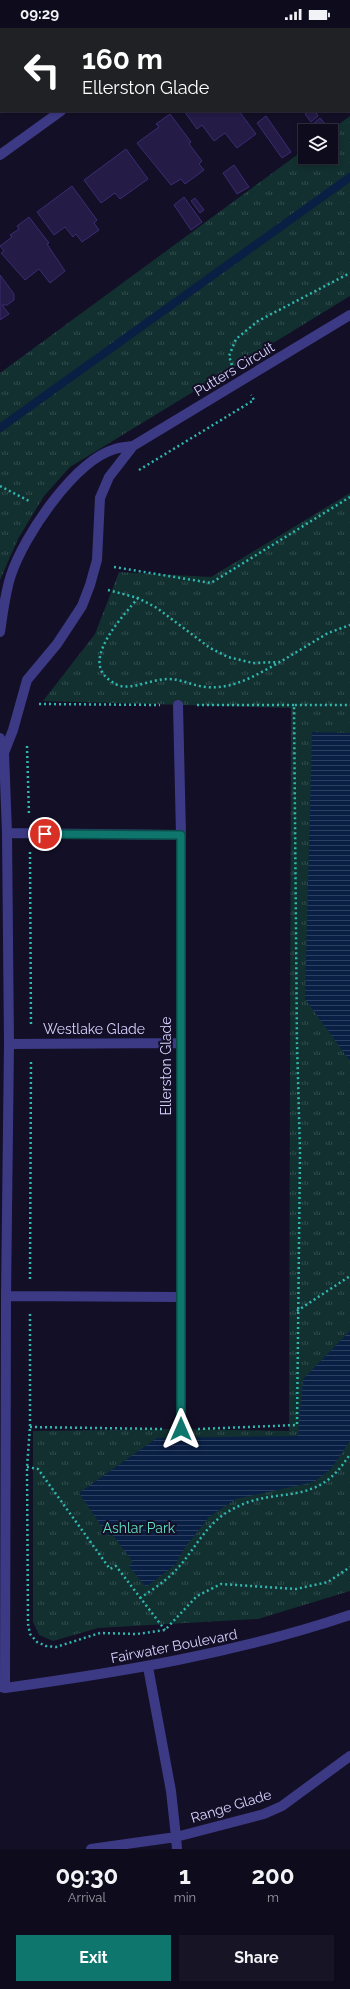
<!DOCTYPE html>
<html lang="en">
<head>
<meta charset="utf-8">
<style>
	:root { --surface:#0e0b1c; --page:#171425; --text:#f1f3f6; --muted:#9b9ba3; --line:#2e2b3b; --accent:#0f766e }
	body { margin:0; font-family:Raleway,sans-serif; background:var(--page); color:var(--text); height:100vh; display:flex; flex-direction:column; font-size:15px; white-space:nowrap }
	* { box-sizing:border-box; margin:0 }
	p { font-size:13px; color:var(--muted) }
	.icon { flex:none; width:22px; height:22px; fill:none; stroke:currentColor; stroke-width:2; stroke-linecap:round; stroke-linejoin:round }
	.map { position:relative; height:1821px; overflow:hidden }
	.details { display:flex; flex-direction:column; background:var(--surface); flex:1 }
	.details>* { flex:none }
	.top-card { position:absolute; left:0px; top:0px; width:350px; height:84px; box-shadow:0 2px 6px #0003,0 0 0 1px var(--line); background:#202124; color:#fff; overflow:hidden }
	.tools { position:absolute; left:298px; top:96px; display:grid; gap:8px }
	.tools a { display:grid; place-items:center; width:40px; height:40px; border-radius:0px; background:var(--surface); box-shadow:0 2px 6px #0003,0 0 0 1px var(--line); font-size:20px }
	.pin { position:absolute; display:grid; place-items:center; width:34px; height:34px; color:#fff; margin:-17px; border:2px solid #fff; border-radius:50%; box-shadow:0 1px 4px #0007 }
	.me { position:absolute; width:44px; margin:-22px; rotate:0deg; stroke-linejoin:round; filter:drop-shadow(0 0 3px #0008) }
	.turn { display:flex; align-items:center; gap:14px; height:84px; padding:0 16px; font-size:18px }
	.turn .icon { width:52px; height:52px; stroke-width:2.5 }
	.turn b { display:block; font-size:28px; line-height:34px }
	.eta { display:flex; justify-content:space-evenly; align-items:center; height:68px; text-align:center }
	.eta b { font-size:24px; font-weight:700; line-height:28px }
	.action { display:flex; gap:8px; margin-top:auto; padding:8px 16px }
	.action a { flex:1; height:46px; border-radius:0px; background:var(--accent); color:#fff; font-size:16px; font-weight:700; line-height:46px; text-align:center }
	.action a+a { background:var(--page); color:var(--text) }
	.status { display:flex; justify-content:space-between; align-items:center; height:28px; padding:0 20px; background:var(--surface); direction:ltr }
	.status svg { height:11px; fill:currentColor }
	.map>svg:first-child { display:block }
	.park { fill:url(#park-tufts) }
	.water { fill:url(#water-rules) }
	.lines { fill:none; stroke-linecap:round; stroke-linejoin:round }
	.stream { stroke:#0a1f44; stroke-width:8 }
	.building { fill:#241b47; stroke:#3b2d73 }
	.path { stroke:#2fb8b0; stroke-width:2.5; stroke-dasharray:2 3; stroke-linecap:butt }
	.minor { stroke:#3d3a85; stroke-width:10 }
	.route-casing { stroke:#0a4d48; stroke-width:10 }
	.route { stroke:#0f766e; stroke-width:7 }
	.labels { text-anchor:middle; stroke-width:4; stroke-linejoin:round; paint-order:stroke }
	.street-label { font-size:14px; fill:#d9d4ff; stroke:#130f26 }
	.park-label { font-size:14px; fill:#5fe0c0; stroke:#130f26 }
</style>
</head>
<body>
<div class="status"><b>09:29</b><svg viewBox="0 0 49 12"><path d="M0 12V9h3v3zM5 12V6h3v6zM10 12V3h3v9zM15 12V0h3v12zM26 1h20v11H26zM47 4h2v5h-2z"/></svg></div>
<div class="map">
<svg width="350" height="1821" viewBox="0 0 350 1821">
	<defs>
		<pattern id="park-tufts" width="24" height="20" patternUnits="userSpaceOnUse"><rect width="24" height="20" fill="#12302f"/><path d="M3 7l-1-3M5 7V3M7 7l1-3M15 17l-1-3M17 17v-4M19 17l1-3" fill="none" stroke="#344d4e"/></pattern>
		<pattern id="water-rules" width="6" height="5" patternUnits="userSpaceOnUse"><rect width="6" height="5" fill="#0a1f44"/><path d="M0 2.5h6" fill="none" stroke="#2d3f60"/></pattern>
	</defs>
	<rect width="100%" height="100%" fill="#130f26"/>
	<path class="park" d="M 350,88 L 350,268 L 70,439 L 44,468 L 18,511 L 0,552 L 0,345 L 305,121 L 305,129 L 331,129 L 330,103 Z
		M 350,465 L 350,1563 L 258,1591 L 98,1600 L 53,1613 L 39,1607 L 33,1594 L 33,1403 L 181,1401 L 289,1403 L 291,680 L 43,673 L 95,606 L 119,544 L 211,549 Z"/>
	<path class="water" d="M 312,704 L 350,705 L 350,1033 L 305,971 Z
		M 350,1303 L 350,1413 L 331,1441 L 314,1454 L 236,1471 L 210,1488 L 186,1518 L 175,1537 L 146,1559 L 129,1538 L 133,1534 L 112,1506 L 108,1508 L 79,1465 L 157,1410 L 298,1408 L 303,1351 Z"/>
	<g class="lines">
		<path class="stream" d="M 0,400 L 350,149"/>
	</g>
	<path class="building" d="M 0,0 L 35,0 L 36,1 L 1,1 L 0,23 Z
		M 288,0 L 322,0 L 322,1 L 286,1 Z
		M 337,0 L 350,0 L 350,18 L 349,1 Z
		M 184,83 L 239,83 L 256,106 L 237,120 L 225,105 L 214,113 L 202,97 L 197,101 Z
		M 309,83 L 315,83 L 318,88 L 311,94 L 305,86 Z
		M 170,86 L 191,114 L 189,116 L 202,133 L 199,136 L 204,142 L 185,156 L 181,151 L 171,157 L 137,115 L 159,99 L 156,96 Z
		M 266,88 L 291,124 L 282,130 L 257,95 Z
		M 320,90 L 327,98 L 321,103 L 314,95 Z
		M 126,121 L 148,151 L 120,171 L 115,165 L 101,175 L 84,152 Z
		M 234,137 L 249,159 L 237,166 L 223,145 Z
		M 72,158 L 97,192 L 94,195 L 99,202 L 82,214 L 76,206 L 73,209 L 65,199 L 54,207 L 37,184 Z
		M 184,169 L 202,194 L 191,202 L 174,177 Z
		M 195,170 L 204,182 L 200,185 L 191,173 Z
		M 29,189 L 49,215 L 47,216 L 65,243 L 50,255 L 39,241 L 25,252 L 1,225 L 4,223 L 0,218 L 12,209 L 10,207 L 19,201 L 17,198 Z
		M 0,247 L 14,266 L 14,272 L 7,277 L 2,277 L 9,286 L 0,292 Z"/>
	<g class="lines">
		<path class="path" d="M 232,337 L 229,328 L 236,311 L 258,293 L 350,245
			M 139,442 L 254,372 L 251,367
			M 0,458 L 31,474
			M 114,539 L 211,555 L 350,469
			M 108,562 L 138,570 L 157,580 L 210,620 L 228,629 L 253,635 L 280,634 L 328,605 L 350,597
			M 138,570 C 125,586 85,627 105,648 C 109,652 114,656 120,658 C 135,661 152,651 168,651 C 182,651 193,658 206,659 C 233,662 258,646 280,634
			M 39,676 L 160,677
			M 197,677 L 294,677
			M 27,718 L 29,787
			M 30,824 L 31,999
			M 30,1251 L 31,1034
			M 297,1283 L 350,1248
			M 30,1286 L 30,1399 L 27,1439 L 28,1596 L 30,1606 L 37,1614 L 46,1618 L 56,1619 L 100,1605 L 137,1606 L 165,1602 L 197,1568 L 221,1556 L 296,1561 L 328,1554 L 350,1539
			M 30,1399 L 163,1401
			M 198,1401 L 297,1397 L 300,1124 L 297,1015 L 294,677 L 350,677
			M 27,1439 L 38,1441 L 110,1541 L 116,1538 L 165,1602
			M 140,1570 C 152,1562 166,1553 176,1542 C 195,1522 205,1496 231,1482 C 278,1455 315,1483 350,1426"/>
		<path class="minor" d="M 173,1 L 174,0
			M 0,127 L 61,83
			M 0,604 C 3,585 5,565 11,547 C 24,508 74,433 115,421 C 121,419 127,419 133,418
			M 178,677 L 181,807 L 181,1401
			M 0,710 L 4,725 L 7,805 L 9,1016 L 6,1268 L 5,1660
			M 4,725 L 13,702 L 27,652 L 57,616 L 82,578 L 90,557 L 97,532 L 100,470 L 109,449 L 133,418 L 350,287
			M 7,805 L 181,807
			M 9,1016 L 180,1015
			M 6,1268 L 180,1269
			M 148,1639 L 171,1763 L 176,1809 L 264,1786 L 282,1778 L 350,1728
			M 0,1659 L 5,1660 C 122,1644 237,1625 350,1587
			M 91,1821 L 176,1809 L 177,1821"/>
	</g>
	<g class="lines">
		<g class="route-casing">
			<path id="route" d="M 45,806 L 181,807 L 181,1401"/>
		</g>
		<use href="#route" class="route"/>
	</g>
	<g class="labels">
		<g class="street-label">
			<text transform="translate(234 341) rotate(-31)" y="5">Putters Circuit</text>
			<text x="94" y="1006">Westlake Glade</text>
			<text transform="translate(166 1038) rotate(-90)" y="5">Ellerston Glade</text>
			<text transform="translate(174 1618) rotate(-11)" y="5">Fairwater Boulevard</text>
			<text transform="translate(231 1778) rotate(-17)" y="5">Range Glade</text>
		</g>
		<g class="park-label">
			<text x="139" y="1505">Ashlar Park</text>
		</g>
	</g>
</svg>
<div class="tools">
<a><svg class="icon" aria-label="layers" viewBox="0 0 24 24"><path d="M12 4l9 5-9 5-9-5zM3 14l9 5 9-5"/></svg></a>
</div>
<div class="pin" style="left:45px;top:806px;background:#d93025"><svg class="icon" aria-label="arrive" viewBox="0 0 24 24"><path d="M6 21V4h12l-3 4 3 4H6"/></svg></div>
<svg class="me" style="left:181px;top:1401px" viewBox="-20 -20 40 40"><path d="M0-17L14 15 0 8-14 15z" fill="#0f766e" stroke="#fff" stroke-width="4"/></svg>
<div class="top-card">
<div class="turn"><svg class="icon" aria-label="left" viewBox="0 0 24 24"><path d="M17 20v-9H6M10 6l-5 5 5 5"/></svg><div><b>160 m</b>Ellerston Glade</div></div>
</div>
</div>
<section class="details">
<div class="eta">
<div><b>09:30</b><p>Arrival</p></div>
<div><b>1</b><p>min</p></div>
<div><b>200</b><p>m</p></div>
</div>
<div class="action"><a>Exit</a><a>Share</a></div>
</section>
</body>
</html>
